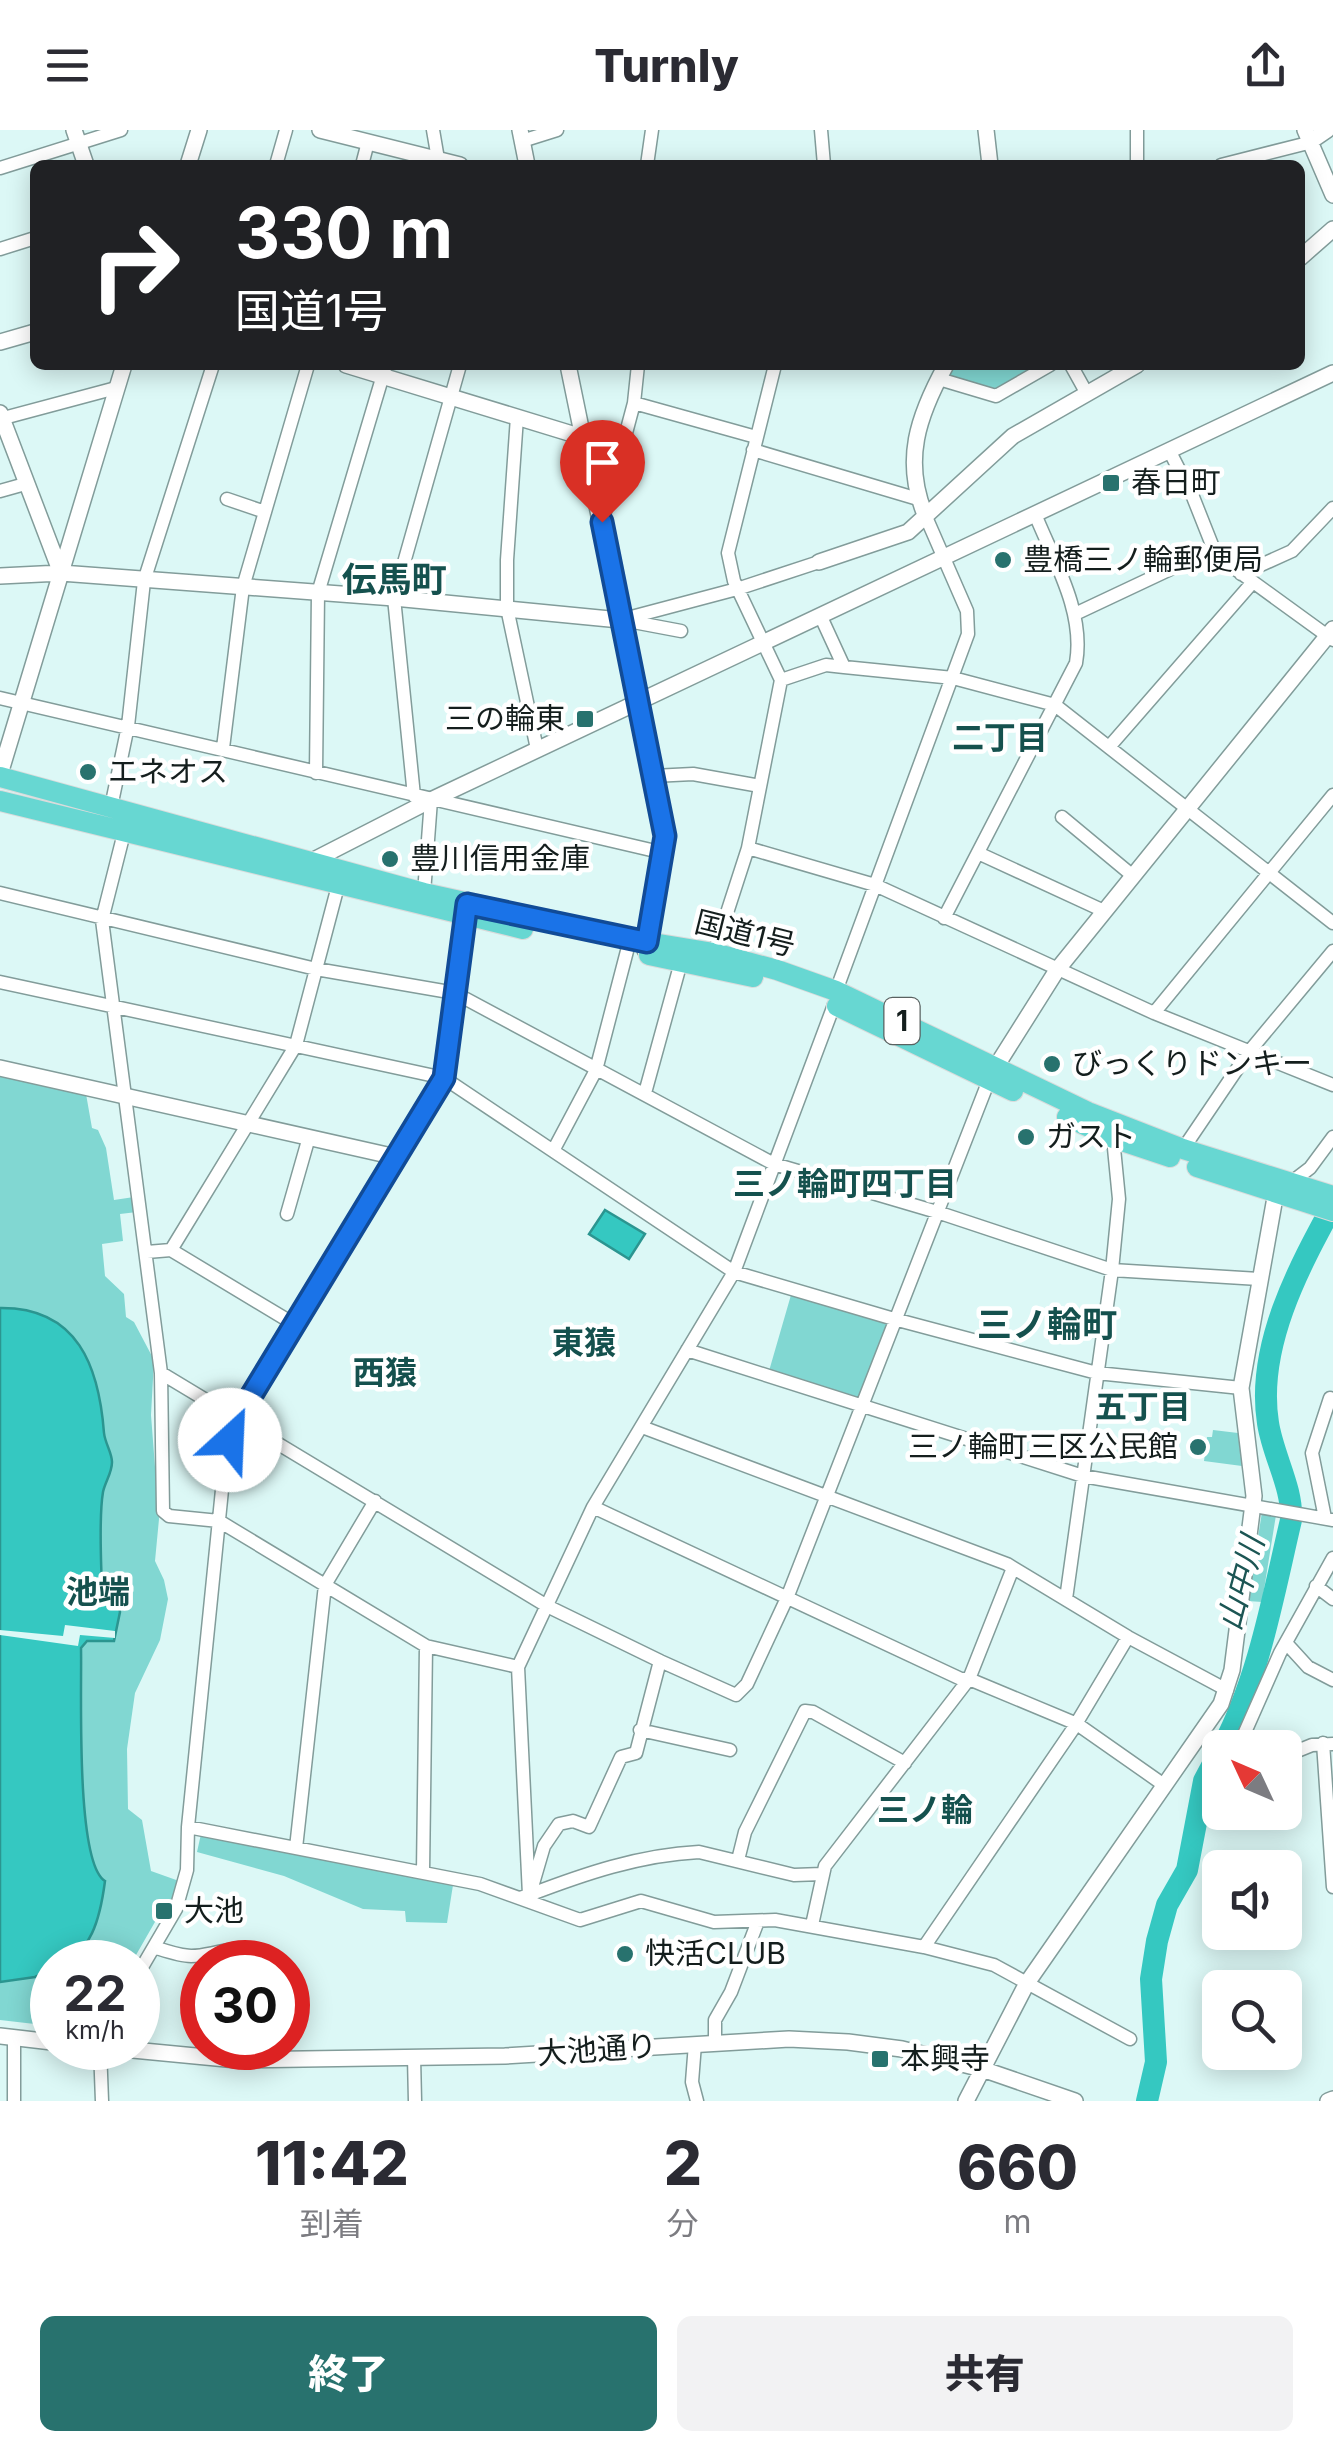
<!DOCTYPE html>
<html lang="ja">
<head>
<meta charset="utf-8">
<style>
	:root { --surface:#fff; --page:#f2f2f3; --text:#2b2b33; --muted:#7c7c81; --accent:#28726e }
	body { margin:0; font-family:Inter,"Noto Sans JP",sans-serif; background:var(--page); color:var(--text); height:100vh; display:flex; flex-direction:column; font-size:38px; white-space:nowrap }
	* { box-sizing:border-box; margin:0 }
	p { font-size:32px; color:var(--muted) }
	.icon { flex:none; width:55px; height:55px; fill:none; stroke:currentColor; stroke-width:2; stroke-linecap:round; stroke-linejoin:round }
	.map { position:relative; height:1971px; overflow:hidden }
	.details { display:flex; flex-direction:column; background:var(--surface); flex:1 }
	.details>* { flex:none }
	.banner { position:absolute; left:30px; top:30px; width:1275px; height:210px; border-radius:15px; box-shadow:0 5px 25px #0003; background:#202124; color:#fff; overflow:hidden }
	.needle { width:65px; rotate:314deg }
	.controls { position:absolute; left:1202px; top:1600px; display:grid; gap:20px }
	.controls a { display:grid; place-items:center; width:100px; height:100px; border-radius:15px; background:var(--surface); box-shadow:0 5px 25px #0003; font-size:50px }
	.speed { position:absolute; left:30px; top:1810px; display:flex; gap:20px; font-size:50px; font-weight:700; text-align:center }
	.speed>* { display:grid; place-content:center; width:130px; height:130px; border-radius:50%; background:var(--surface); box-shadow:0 5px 25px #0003; line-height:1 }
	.speed small { font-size:25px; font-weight:400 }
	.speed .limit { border:15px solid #d22; background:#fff; color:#111 }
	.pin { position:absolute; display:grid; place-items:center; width:85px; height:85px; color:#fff; margin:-102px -42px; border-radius:50% 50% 50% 0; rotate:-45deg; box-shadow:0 0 10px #0007 }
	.pin .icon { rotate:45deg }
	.me { position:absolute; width:110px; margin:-55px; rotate:25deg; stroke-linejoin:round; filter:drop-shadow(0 0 8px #0008) }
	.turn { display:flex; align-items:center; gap:35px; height:210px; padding:0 40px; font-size:45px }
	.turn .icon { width:130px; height:130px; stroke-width:2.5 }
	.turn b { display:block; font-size:70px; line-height:85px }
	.eta { display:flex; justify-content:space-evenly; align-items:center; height:170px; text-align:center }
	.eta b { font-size:60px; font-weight:800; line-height:70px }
	.button { display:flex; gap:20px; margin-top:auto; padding:20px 40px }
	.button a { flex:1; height:115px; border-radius:15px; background:var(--accent); color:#fff; font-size:40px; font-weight:800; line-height:115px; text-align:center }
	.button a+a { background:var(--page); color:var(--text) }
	header { display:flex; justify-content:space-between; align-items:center; height:130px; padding:0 40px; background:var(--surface); font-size:45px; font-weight:800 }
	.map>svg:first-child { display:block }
	.green { fill:#81d7d2 }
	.water { fill:#35c8c1; stroke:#2b9590; stroke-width:2.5 }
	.pier { fill:#dcf8f6 }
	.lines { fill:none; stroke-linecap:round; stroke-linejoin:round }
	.river { stroke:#35c8c1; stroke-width:22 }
	.minor-casing { stroke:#829c9a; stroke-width:15 }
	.tertiary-casing { stroke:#829c9a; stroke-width:18 }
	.trunk-casing { stroke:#d9dbdb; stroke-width:22 }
	.minor { stroke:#fff; stroke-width:12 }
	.tertiary { stroke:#fff; stroke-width:15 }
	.trunk { stroke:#67d7d2; stroke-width:20 }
	.route-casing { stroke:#114b97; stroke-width:25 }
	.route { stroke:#1a73e8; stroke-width:18 }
	.poi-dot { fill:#28726e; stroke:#fff; stroke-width:4 }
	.labels { text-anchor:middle; stroke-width:9; stroke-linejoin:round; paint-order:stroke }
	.shield { fill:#fff; stroke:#5a6261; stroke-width:2.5 }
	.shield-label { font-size:28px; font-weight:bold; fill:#141e1d }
	.poi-label { font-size:30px; fill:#141e1d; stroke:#fff; text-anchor:start }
	.street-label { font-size:30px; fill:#141e1d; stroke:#fff }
	.neighbourhood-label { font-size:32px; font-weight:bold; fill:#15514e; stroke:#fff }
	.water-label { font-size:32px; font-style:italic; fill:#1c5654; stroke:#fff }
	.quarter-label { font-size:35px; font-weight:bold; fill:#15514e; stroke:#fff }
</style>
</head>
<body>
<header><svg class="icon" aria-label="menu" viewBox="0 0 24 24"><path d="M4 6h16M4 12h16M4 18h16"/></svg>Turnly<svg class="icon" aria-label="share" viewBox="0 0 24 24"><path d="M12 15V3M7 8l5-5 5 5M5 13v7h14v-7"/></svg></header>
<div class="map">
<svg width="1333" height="1971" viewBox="0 0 1333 1971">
	<rect width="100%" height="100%" fill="#dcf8f6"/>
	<path class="green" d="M 951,235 L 1040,235 L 992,261 L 946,247 Z
		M 0,945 L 86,964 L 92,998 L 98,1000 L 106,1018 L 114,1070 L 134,1067 L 137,1082 L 120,1084 L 123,1111 L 102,1114 L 105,1146 L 124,1164 L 126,1187 L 134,1192 L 154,1230 L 151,1285 L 159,1389 L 155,1431 L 164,1450 L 168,1469 L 160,1510 L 135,1563 L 127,1619 L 128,1679 L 142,1690 L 151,1741 L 179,1751 L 171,1772 L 167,1771 L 132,1832 L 52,1832 L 52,1896 L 0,1890 Z
		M 791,1165 L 884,1190 L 887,1194 L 860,1266 L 856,1270 L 769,1241 Z
		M 1213,1300 L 1238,1303 L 1242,1336 L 1204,1331 L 1207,1307 L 1212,1307 Z
		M 1262,1382 L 1276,1385 L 1262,1472 L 1248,1471 Z
		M 201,1704 L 453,1755 L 447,1793 L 406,1792 L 405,1781 L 363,1779 L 284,1746 L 197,1722 Z"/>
	<path class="water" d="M 605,1080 L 645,1104 L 629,1129 L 589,1104 Z
		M 0,1178 C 78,1177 99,1237 104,1303 C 105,1313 112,1323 112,1332 C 112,1343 105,1352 103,1362 C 98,1391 102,1439 102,1470 L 118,1472 L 120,1482 L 114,1511 L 87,1511 L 81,1518 C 82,1557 75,1733 105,1751 C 101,1782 92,1832 52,1832 L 52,1839 L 35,1847 L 0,1852 Z"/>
	<path class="pier" d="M 65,1495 L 115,1501 L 115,1508 L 80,1505 L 78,1516 L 0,1505 L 0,1500 L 63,1506 Z"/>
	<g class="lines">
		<path class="river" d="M 1222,1618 C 1259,1548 1273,1466 1291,1390 C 1293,1358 1273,1326 1268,1293 C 1256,1217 1298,1139 1333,1075
			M 1147,1971 L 1156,1932 L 1151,1849 L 1157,1811 L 1167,1775 L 1187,1740 L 1204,1651 L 1220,1621"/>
		<g class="minor-casing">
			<path id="minor" d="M 433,0 L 439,35
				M 821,0 L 824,35
				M 522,11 L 557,0
				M 276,35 L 286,0
				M 362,35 L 368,12
				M 647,35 L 652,0
				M 1137,35 L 1137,0
				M 1221,35 L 1308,13
				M 0,38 L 121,0
				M 0,119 L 35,108
				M 1071,235 L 1086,262
				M 939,249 L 996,266 L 1050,235
				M 634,273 L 756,307
				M 517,287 L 507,430 L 507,478 L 537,619
				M 0,289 L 116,258
				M 582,307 L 621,319
				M 753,320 L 918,369
				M 1169,320 L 1193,367 L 1216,425 L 1333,510
				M 0,361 L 25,354
				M 227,369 L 265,382
				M 602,393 L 634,273 L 638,235
				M 1241,444 L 1292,421 L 1333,378
				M 1075,484 L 1213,419
				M 821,487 L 844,537 L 953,548 L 1055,575 L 1333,793
				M 620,490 L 737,459 L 819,432
				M 628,491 L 681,501
				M 781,550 L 826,535 L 844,537
				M 0,568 L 664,723
				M 1109,617 L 1252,453
				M 223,618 L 243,457 L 308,235
				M 316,643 L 318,463 L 386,235
				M 653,646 L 693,644 L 760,656
				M 414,666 L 394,468 L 460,235
				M 111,677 L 128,596 L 144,451 L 213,235
				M 1062,687 L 1133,746
				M 125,699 L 102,790 L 161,1243 L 163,1381 L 169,1386 L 219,1391 L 426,1516 L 518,1537
				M 748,718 L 875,755 L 1154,883 L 1333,955
				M 978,723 L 1104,781
				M 0,763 L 316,839 L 455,863 L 774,1034 L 937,1082 L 1112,1140 L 1259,1149
				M 424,763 L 431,670
				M 944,788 L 1076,533 C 1085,482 1054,431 1035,384
				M 714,823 L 748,718 L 781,550 L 734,451 L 728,423 L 775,235
				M 0,852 L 444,948 L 734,1142 L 894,1189 L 1097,1243 L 1241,1258
				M 836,861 L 968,504 L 967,481 L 926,387
				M 1154,883 L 1333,665
				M 645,963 L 681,832
				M 1183,1019 L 1248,923 L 1333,821
				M 553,1021 L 596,940 L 627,821
				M 1293,1051 L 1310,1038 L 1333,1007
				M 287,1084 L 309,1007
				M 171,1120 L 296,915 L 338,756
				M 147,1122 L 171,1120 L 294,1194
				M 687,1220 L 1083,1346 L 1333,1390
				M 161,1243 L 547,1476 L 660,1531 L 636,1623 L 621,1627 L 589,1697 L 573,1691 L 559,1694 L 544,1716 L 532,1757
				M 642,1297 L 1007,1434 L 1128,1507 L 1227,1560
				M 593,1377 L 961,1549 L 969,1549 L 1077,1594 L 1164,1655
				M 1325,1388 L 1312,1323 L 1330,1268 L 1333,1269
				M 1316,1456 L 1333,1469
				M 1066,1469 L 1112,1140 L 1119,1069 L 1113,1008
				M 1287,1514 L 1308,1537 L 1333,1550
				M 660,1531 L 736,1565 L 747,1554 L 787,1468 L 989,950
				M 640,1600 L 730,1620
				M 1323,1613 L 1333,1757
				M 1238,1618 L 1280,1523 L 1333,1428
				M 1285,1626 L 1312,1615 L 1333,1614
				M 188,1697 L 480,1754 L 580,1790 L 641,1771 L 714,1792 L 775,1790 L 924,1817 L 994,1835 L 1130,1909
				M 296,1718 L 325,1455 L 375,1371
				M 738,1730 L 745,1702 L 805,1581 L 813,1582 L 905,1633
				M 423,1742 L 426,1516
				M 529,1765 C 584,1744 639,1725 699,1722 L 794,1745 L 822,1744
				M 520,1768 L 529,1765 L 518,1537 L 593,1377 L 734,1142 L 834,875
				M 812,1795 L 825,1736 L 969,1549 L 1013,1438
				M 154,1817 C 198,1832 194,1825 236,1819
				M 924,1817 L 1073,1599 L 1128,1507
				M 138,1844 L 176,1779 L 187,1740 L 188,1697 L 223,1350 L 230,1310 L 248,1271 L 444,948 L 466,781
				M 14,1908 L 14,1971
				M 715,1913 L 715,1890 L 731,1862 L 758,1791
				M 695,1914 L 692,1952 L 697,1971
				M 100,1918 L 102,1971
				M 414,1927 L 415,1971"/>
		</g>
		<g class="tertiary-casing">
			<path id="tertiary" d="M 74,0 L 86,35
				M 320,0 L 460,35
				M 520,0 L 527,35
				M 986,0 L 990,35
				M 1305,0 L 1333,65
				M 1308,13 L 1327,0
				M 188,35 L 199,0
				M 1300,128 L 1333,99
				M 0,212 L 35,202
				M 346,235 L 582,307
				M 568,235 L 665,706 L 645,820
				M 0,283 L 61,443
				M 926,387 C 902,331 918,286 946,235
				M 819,432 L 908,402 L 1013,306 L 1137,235
				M 0,446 L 61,443 L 394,468 L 620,490
				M 0,644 L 124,235
				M 308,733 L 431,670 L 1333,243
				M 0,938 L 396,1027
				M 992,943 L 1057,840 L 1333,499
				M 0,1906 L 52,1912
				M 112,1918 L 237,1930 L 505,1926 L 789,1909 L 848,1912 L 902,1919 L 982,1939 L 1075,1971
				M 966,1971 L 1027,1853 L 1221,1574 L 1232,1540 L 1254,1366 L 1241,1258 L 1276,1062
				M 1328,1971 L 1333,1969"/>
		</g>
		<g class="trunk-casing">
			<path id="trunk" d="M 0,647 L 424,763 L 647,812 L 714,823 L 777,840 L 836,861 L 1088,982 L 1183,1019 L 1333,1066
				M 0,671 L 523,799
				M 649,825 L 753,847
				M 837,876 L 1013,961
				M 1067,987 L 1113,1008 L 1170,1027
				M 1197,1037 L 1333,1081"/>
		</g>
		<use href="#minor" class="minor"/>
		<use href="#tertiary" class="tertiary"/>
		<use href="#trunk" class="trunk"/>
	</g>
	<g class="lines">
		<g class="route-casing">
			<path id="route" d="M 230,1310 L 248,1271 L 444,948 L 467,774 L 647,812 L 665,706 L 602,392"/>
		</g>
		<use href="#route" class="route"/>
	</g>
	<g class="poi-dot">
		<rect x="1101" y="343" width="20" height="20" rx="5"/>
		<circle cx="1003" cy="430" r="10"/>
		<rect x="575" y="579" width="20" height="20" rx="5"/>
		<circle cx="88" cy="642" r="10"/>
		<circle cx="390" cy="729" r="10"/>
		<circle cx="1052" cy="934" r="10"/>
		<circle cx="1026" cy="1007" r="10"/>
		<circle cx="1198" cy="1317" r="10"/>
		<rect x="154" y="1771" width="20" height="20" rx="5"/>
		<circle cx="625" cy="1824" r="10"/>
		<rect x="870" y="1919" width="20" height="20" rx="5"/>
	</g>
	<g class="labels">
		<rect class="shield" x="884.5" y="868" width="35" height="46" rx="8"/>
		<g class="shield-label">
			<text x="902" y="901">1</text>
		</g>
		<g class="poi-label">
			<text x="1131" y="363">春日町</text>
			<text x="1023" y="440">豊橋三ノ輪郵便局</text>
			<text x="565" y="599" text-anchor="end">三の輪東</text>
			<text x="108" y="652">エネオス</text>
			<text x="410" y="739">豊川信用金庫</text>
			<text x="1072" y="944">びっくりドンキー</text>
			<text x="1046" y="1017">ガスト</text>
			<text x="1178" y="1327" text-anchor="end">三ノ輪町三区公民館</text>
			<text x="184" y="1791">大池</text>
			<text x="645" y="1834">快活CLUB</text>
			<text x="900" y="1939">本興寺</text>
		</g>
		<g class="street-label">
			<text transform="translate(745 804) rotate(14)" y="10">国道1号</text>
			<text transform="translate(597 1920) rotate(-4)" y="10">大池通り</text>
		</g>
		<g class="neighbourhood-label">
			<text x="1000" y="619">二丁目</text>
			<text x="845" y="1065">三ノ輪町四丁目</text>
			<text x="584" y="1224">東猿</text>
			<text x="385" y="1254">西猿</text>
			<text x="1143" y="1288">五丁目</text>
			<text x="98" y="1473">池端</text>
			<text x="925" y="1691">三ノ輪</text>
		</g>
		<g class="water-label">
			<text transform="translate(1241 1453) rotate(-75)" y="11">山中川</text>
		</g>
		<g class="quarter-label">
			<text x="394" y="462">伝馬町</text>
			<text x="1047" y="1207">三ノ輪町</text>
		</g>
	</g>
</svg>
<div class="controls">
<a><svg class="needle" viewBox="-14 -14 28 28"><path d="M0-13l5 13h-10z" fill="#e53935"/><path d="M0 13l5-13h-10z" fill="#7c7c81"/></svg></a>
<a><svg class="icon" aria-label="sound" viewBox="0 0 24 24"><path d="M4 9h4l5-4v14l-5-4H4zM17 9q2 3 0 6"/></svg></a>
<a><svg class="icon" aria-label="search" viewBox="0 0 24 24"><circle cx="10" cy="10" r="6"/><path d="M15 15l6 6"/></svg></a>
</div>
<div class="speed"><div>22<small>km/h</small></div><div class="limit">30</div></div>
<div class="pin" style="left:602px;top:392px;background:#d93025"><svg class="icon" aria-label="arrive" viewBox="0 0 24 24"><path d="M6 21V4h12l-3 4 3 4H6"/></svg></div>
<svg class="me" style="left:230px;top:1310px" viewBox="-20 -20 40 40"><circle r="19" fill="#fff"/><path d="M0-13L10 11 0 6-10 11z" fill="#1a73e8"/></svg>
<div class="banner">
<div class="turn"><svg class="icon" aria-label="right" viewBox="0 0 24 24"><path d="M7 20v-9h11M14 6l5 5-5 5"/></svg><div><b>330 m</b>国道1号</div></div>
</div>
</div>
<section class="details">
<div class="eta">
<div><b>11:42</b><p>到着</p></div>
<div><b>2</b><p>分</p></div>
<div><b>660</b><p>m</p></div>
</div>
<div class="button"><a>終了</a><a>共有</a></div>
</section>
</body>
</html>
